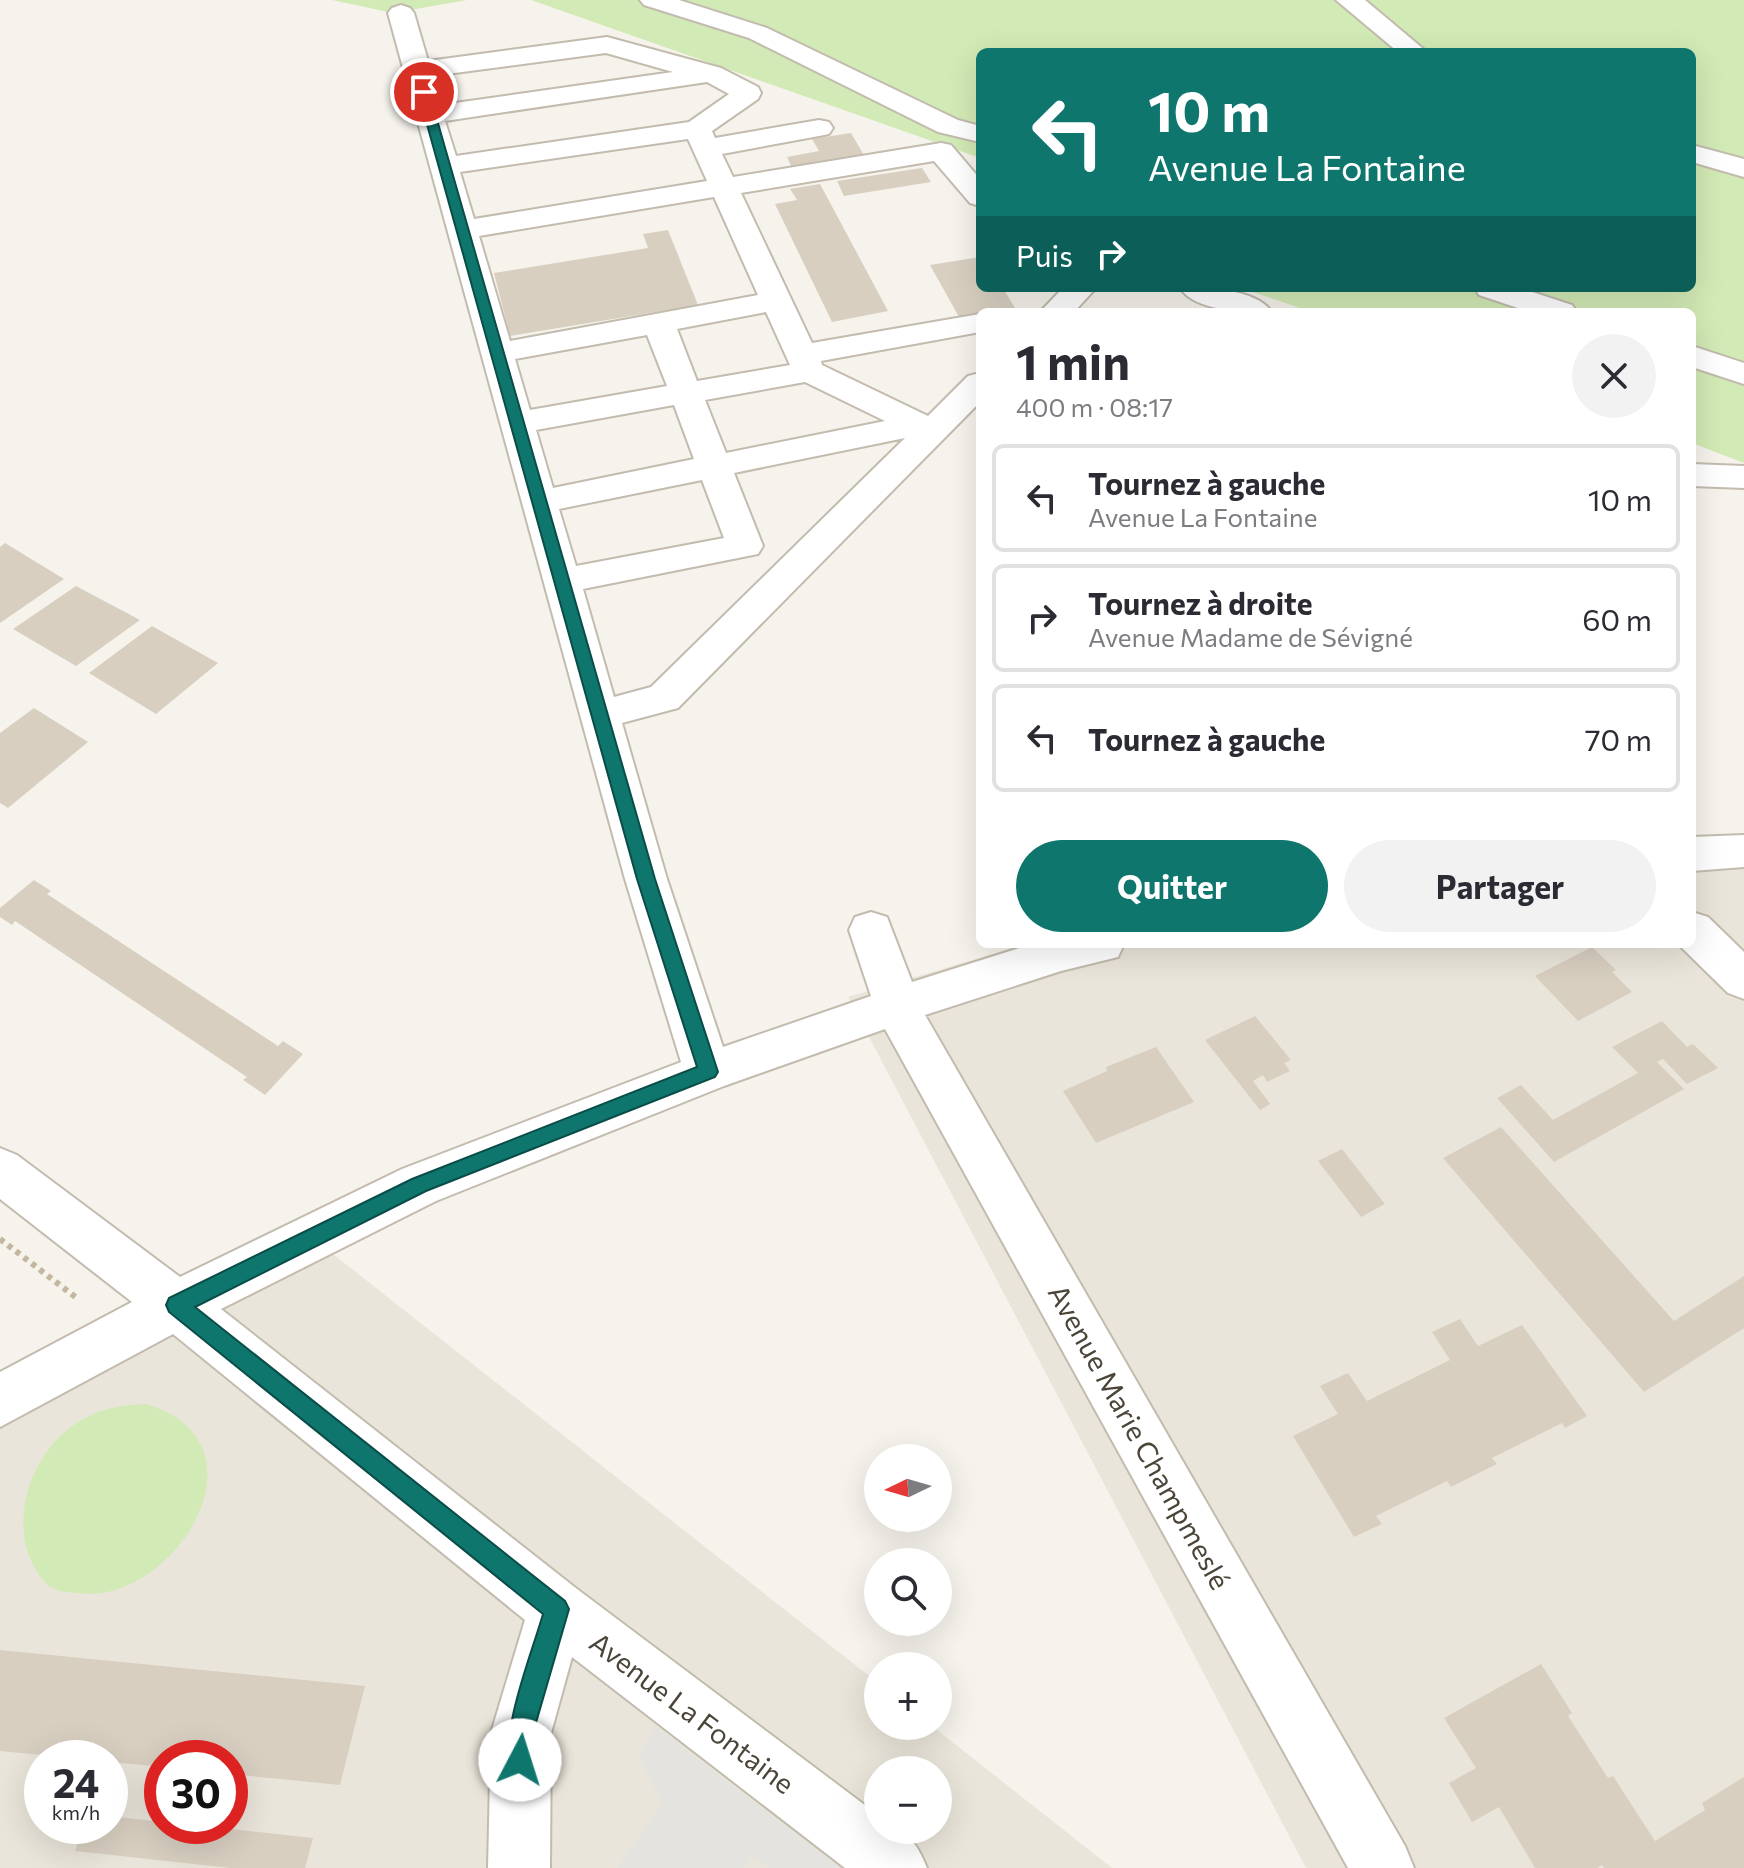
<!DOCTYPE html>
<html lang="fr">
<head>
<meta charset="utf-8">
<style>
	:root { --surface:#fff; --page:#f2f2f3; --text:#2b2b33; --muted:#7c7c81; --line:#e1e1e2; --accent:#0f766e }
	body { margin:0; font-family:Commissioner,sans-serif; background:var(--page); color:var(--text); height:100vh; display:flex; flex-direction:column; font-size:30px; white-space:nowrap }
	* { box-sizing:border-box; margin:0 }
	p { font-size:26px; color:var(--muted) }
	.icon { flex:none; width:44px; height:44px; fill:none; stroke:currentColor; stroke-width:2; stroke-linecap:round; stroke-linejoin:round }
	.map { position:relative; flex:1; overflow:hidden }
	.drawer { position:absolute; left:976px; top:308px; width:720px; height:640px; display:flex; flex-direction:column; background:var(--surface); border-radius:12px; box-shadow:0 8px 32px #0002 }
	.drawer>* { flex:none }
	.hud { position:absolute; left:976px; top:48px; width:720px; height:244px; border-radius:12px; box-shadow:0 8px 32px #0002; background:#0f766e; color:#fff; overflow:hidden }
	.needle { width:52px; rotate:265deg }
	.controls { position:absolute; left:864px; top:1444px; display:grid; gap:16px }
	.controls a { display:grid; place-items:center; width:88px; height:88px; border-radius:50%; background:var(--surface); box-shadow:0 8px 32px #0002; font-size:40px }
	.speed { position:absolute; left:24px; top:1740px; display:flex; gap:16px; font-size:40px; font-weight:700; text-align:center }
	.speed>* { display:grid; place-content:center; width:104px; height:104px; border-radius:50%; background:var(--surface); box-shadow:0 8px 32px #0002; line-height:1 }
	.speed small { font-size:20px; font-weight:400 }
	.speed .limit { border:12px solid #d22; background:#fff; color:#111 }
	.pin { position:absolute; display:grid; place-items:center; width:68px; height:68px; color:#fff; margin:-34px; border:4px solid #fff; border-radius:50%; box-shadow:0 2px 8px #0007 }
	.me { position:absolute; width:88px; margin:-44px; rotate:5deg; stroke-linejoin:round; filter:drop-shadow(0 0 6px #0008) }
	.turn { display:flex; align-items:center; gap:28px; height:168px; padding:0 40px; font-size:36px }
	.turn .icon { width:104px; height:104px; stroke-width:2.5 }
	.turn b { display:block; font-size:56px; line-height:68px }
	.then { display:flex; align-items:center; height:76px; padding:0 40px; background:#0003; gap:16px; font-size:30px }
	.round { display:grid; place-items:center; flex:none; width:84px; height:84px; border-radius:42px; background:var(--page) }
	.summary { display:flex; align-items:center; justify-content:space-between; height:136px; padding:0 40px }
	h1 { font-size:48px; font-weight:700; line-height:60px }
	.button { display:flex; gap:16px; margin-top:auto; padding:16px 40px }
	.button a { flex:1; height:92px; border-radius:48px; background:var(--accent); color:#fff; font-size:32px; font-weight:700; line-height:92px; text-align:center }
	.button a+a { background:var(--page); color:var(--text) }
	ul { padding:0; list-style:none }
	li { display:flex; align-items:center; gap:24px; height:108px; margin:0 16px 12px; padding:0 24px; border:4px solid var(--line); border-radius:12px }
	li div { flex:1 }
	li b { display:block; font-size:30px }
	li em { font-style:normal }
	.map>svg:first-child { display:block }
	.residential { fill:#eae5da; fill-rule:evenodd }
	.green { fill:#d2eab5 }
	.parking { fill:#e5e3e0 }
	.building { fill:#d8cfc1 }
	.lines { fill:none; stroke-linecap:round; stroke-linejoin:round }
	.minor-casing { stroke:#c2bbae; stroke-width:4 }
	.path { stroke:#c4b79f; stroke-width:6; stroke-dasharray:5 5; stroke-linecap:butt }
	.minor { fill:#fff; fill-rule:evenodd }
	.route { fill:#0f766e; stroke:#0a4d48; stroke-width:2 }
	.labels { text-anchor:middle; stroke-width:6; stroke-linejoin:round; paint-order:stroke }
	.near-street-label { font-size:28px; fill:#4b4439; stroke:#fff }
</style>
</head>
<body>
<div class="map">
<svg width="1744" height="1868" viewBox="0 0 1744 1868">
	<rect width="100%" height="100%" fill="#f6f3ec"/>
	<path class="residential" d="M 1744,838 L 1744,1868 L 1306,1868 L 848,997 L 1026,944 L 1692,944 L 1692,839 Z
		M 310,1236 L 878,1683 L 878,1726 L 932,1726 L 1112,1868 L 0,1868 L 0,1398 ZM 42,1758 L 110,1758 L 110,1826 L 42,1826 ZM 162,1758 L 230,1758 L 230,1826 L 162,1826 ZM 878,1770 L 938,1770 L 938,1830 L 878,1830 Z"/>
	<path class="green" d="M 332,0 L 467,0 L 393,13 Z
		M 531,0 L 1744,0 L 1744,463 L 1692,443 L 1692,312 L 1312,312 L 1241,288 L 1692,288 L 1692,52 L 980,52 L 980,158 Z
		M 146,1404 C 277,1443 172,1607 78,1593 C 67,1592 57,1592 49,1586 C 0,1540 26,1447 87,1417 C 106,1407 126,1405 146,1404 Z"/>
	<path class="parking" d="M 655,1726 L 840,1868 L 768,1868 L 752,1855 L 744,1868 L 617,1868 L 662,1803 L 638,1756 Z"/>
	<path class="building" d="M 851,133 L 865,157 L 792,168 L 787,157 L 819,151 L 812,139 Z
		M 922,168 L 931,182 L 844,196 L 837,181 Z
		M 820,184 L 888,311 L 832,322 L 775,204 L 797,200 L 790,189 Z
		M 668,230 L 698,305 L 510,336 L 494,273 L 648,248 L 643,234 Z
		M 980,257 L 980,288 L 1003,288 L 1015,308 L 959,317 L 930,265 Z
		M 5,543 L 64,579 L 0,623 L 0,547 Z
		M 76,586 L 140,620 L 76,666 L 13,629 Z
		M 152,626 L 218,663 L 156,714 L 89,673 Z
		M 34,708 L 88,742 L 8,808 L 0,803 L 0,733 Z
		M 34,880 L 51,891 L 47,894 L 278,1046 L 283,1041 L 303,1054 L 265,1095 L 243,1080 L 247,1077 L 15,921 L 12,925 L 0,917 L 0,908 Z
		M 1592,947 L 1616,970 L 1612,972 L 1632,992 L 1578,1021 L 1535,976 Z
		M 1255,1016 L 1291,1060 L 1284,1063 L 1290,1071 L 1267,1082 L 1263,1075 L 1253,1081 L 1270,1104 L 1260,1110 L 1205,1040 Z
		M 1662,1021 L 1687,1047 L 1693,1044 L 1718,1068 L 1687,1084 L 1663,1059 L 1657,1062 L 1684,1089 L 1554,1162 L 1497,1098 L 1521,1085 L 1553,1120 L 1638,1073 L 1612,1047 Z
		M 1156,1047 L 1194,1102 L 1096,1143 L 1063,1091 L 1107,1071 L 1106,1067 Z
		M 1501,1127 L 1674,1321 L 1744,1276 L 1744,1328 L 1644,1392 L 1443,1158 Z
		M 1342,1149 L 1385,1204 L 1361,1217 L 1318,1161 Z
		M 1460,1319 L 1478,1346 L 1522,1325 L 1587,1416 L 1565,1428 L 1562,1423 L 1492,1458 L 1497,1464 L 1451,1487 L 1447,1481 L 1376,1516 L 1382,1524 L 1354,1537 L 1293,1436 L 1338,1414 L 1320,1386 L 1348,1373 L 1367,1401 L 1450,1360 L 1432,1332 Z
		M 0,1650 L 365,1686 L 340,1785 L 230,1774 L 230,1758 L 162,1758 L 162,1767 L 110,1762 L 110,1758 L 72,1758 L 0,1751 Z
		M 1541,1664 L 1572,1713 L 1568,1716 L 1608,1778 L 1613,1776 L 1655,1841 L 1705,1810 L 1702,1803 L 1744,1777 L 1744,1868 L 1604,1868 L 1602,1865 L 1597,1868 L 1535,1868 L 1499,1807 L 1472,1822 L 1449,1783 L 1476,1768 L 1444,1718 Z
		M 110,1816 L 162,1822 L 162,1826 L 202,1826 L 313,1838 L 305,1868 L 230,1868 L 75,1851 L 84,1826 L 110,1826 Z"/>
	<g class="lines">
		<g class="minor-casing">
			<path id="minor" d="M 640,0 L 679,0 L 767,28 L 958,120 L 980,126 L 980,142 L 938,132 L 749,38 L 644,5 Z
				M 1336,0 L 1365,0 L 1427,52 L 1398,52 Z
				M 401,5 L 410,8 L 414,13 L 428,61 L 607,37 L 721,68 L 758,87 L 761,93 L 758,99 L 712,131 L 715,138 L 819,120 L 829,122 L 833,128 L 829,134 L 819,136 L 722,154 L 733,177 L 941,143 L 951,145 L 980,179 L 980,206 L 970,203 L 934,161 L 741,193 L 812,343 L 980,314 L 980,332 L 821,361 L 822,365 L 928,416 L 968,376 L 980,373 L 980,402 L 678,708 L 622,723 L 667,879 L 723,1047 L 871,996 L 849,930 L 855,917 L 871,912 L 887,917 L 912,982 L 1032,944 L 1124,944 L 1118,957 L 1061,971 L 925,1015 L 1405,1846 L 1414,1868 L 1348,1868 L 885,1029 L 724,1086 L 436,1201 L 221,1309 L 577,1589 L 878,1815 L 878,1830 C 908,1830 916,1841 927,1868 L 845,1868 L 572,1657 L 551,1733 L 550,1868 L 488,1868 L 491,1733 L 525,1620 L 173,1334 L 0,1427 L 0,1372 L 132,1302 L 0,1199 L 0,1148 L 17,1155 L 180,1277 L 402,1169 L 681,1062 L 625,879 L 388,13 L 392,8 ZM 606,53 L 673,72 L 441,105 L 432,76 ZM 707,82 L 729,94 L 689,122 L 456,156 L 445,121 ZM 688,139 L 707,181 L 474,219 L 460,172 ZM 714,197 L 758,295 L 510,341 L 479,236 ZM 766,312 L 790,365 L 697,381 L 677,329 ZM 647,335 L 667,386 L 530,410 L 515,359 ZM 805,382 L 885,421 L 726,453 L 705,400 ZM 674,405 L 694,459 L 553,488 L 536,430 ZM 905,438 L 651,687 L 614,697 L 583,589 L 758,554 L 763,546 L 734,473 ZM 702,480 L 724,538 L 576,566 L 559,509 Z
				M 1692,145 L 1744,159 L 1744,177 L 1692,162 Z
				M 1063,288 L 1096,288 L 1074,312 L 1040,312 Z
				M 1180,288 C 1206,288 1255,288 1272,312 C 1245,312 1196,312 1180,288 Z
				M 1475,288 L 1520,288 L 1572,305 L 1577,312 L 1530,312 L 1479,295 Z
				M 1692,346 L 1744,363 L 1744,384 L 1692,367 Z
				M 1692,464 L 1744,466 L 1744,488 L 1692,486 Z
				M 1744,835 L 1744,867 L 1692,871 L 1692,837 Z
				M 1692,912 L 1708,917 L 1744,952 L 1744,999 L 1728,993 L 1678,944 L 1692,944 Z"/>
		</g>
		<path class="path" d="M 0,1239 L 78,1299"/>
		<use href="#minor" class="minor"/>
	</g>
	<path class="route" d="M 424,89 L 429,92 L 655,879 L 718,1072 L 715,1077 L 426,1191 L 195,1307 L 565,1601 L 569,1609 L 533,1733 L 533,1760 L 529,1769 L 520,1772 L 512,1769 C 498,1736 533,1650 543,1614 L 169,1312 L 166,1305 L 169,1298 L 412,1179 L 697,1067 L 637,879 L 418,92 Z"/>
	<g class="labels">
		<g class="near-street-label">
			<text transform="translate(1139 1437) rotate(61)" y="10">Avenue Marie Champmeslé</text>
			<text transform="translate(692 1713) rotate(37)" y="10">Avenue La Fontaine</text>
		</g>
	</g>
</svg>
<div class="controls">
<a><svg class="needle" viewBox="-14 -14 28 28"><path d="M0-13l5 13h-10z" fill="#e53935"/><path d="M0 13l5-13h-10z" fill="#7c7c81"/></svg></a>
<a><svg class="icon" aria-label="search" viewBox="0 0 24 24"><circle cx="10" cy="10" r="6"/><path d="M15 15l6 6"/></svg></a>
<a>+</a>
<a>−</a>
</div>
<div class="speed"><div>24<small>km/h</small></div><div class="limit">30</div></div>
<div class="pin" style="left:424px;top:92px;background:#d93025"><svg class="icon" aria-label="arrive" viewBox="0 0 24 24"><path d="M6 21V4h12l-3 4 3 4H6"/></svg></div>
<svg class="me" style="left:520px;top:1760px" viewBox="-20 -20 40 40"><circle r="19" fill="#fff"/><path d="M0-13L10 11 0 6-10 11z" fill="#0f766e"/></svg>
<div class="hud">
<div class="turn"><svg class="icon" aria-label="left" viewBox="0 0 24 24"><path d="M17 20v-9H6M10 6l-5 5 5 5"/></svg><div><b>10 m</b>Avenue La Fontaine</div></div>
<div class="then">Puis<svg class="icon" aria-label="right" viewBox="0 0 24 24"><path d="M7 20v-9h11M14 6l5 5-5 5"/></svg></div>
</div>
<section class="drawer">
<div class="summary"><div><h1>1 min</h1><p>400 m · 08:17</p></div><a class="round"><svg class="icon" aria-label="close" viewBox="0 0 24 24"><path d="M6 6l12 12M18 6L6 18"/></svg></a></div>
<ul>
<li><svg class="icon" aria-label="left" viewBox="0 0 24 24"><path d="M17 20v-9H6M10 6l-5 5 5 5"/></svg><div><b>Tournez à gauche</b><p>Avenue La Fontaine</p></div><em>10 m</em></li>
<li><svg class="icon" aria-label="right" viewBox="0 0 24 24"><path d="M7 20v-9h11M14 6l5 5-5 5"/></svg><div><b>Tournez à droite</b><p>Avenue Madame de Sévigné</p></div><em>60 m</em></li>
<li><svg class="icon" aria-label="left" viewBox="0 0 24 24"><path d="M17 20v-9H6M10 6l-5 5 5 5"/></svg><div><b>Tournez à gauche</b></div><em>70 m</em></li>
</ul>
<div class="button"><a>Quitter</a><a>Partager</a></div>
</section>
</div>
</body>
</html>
